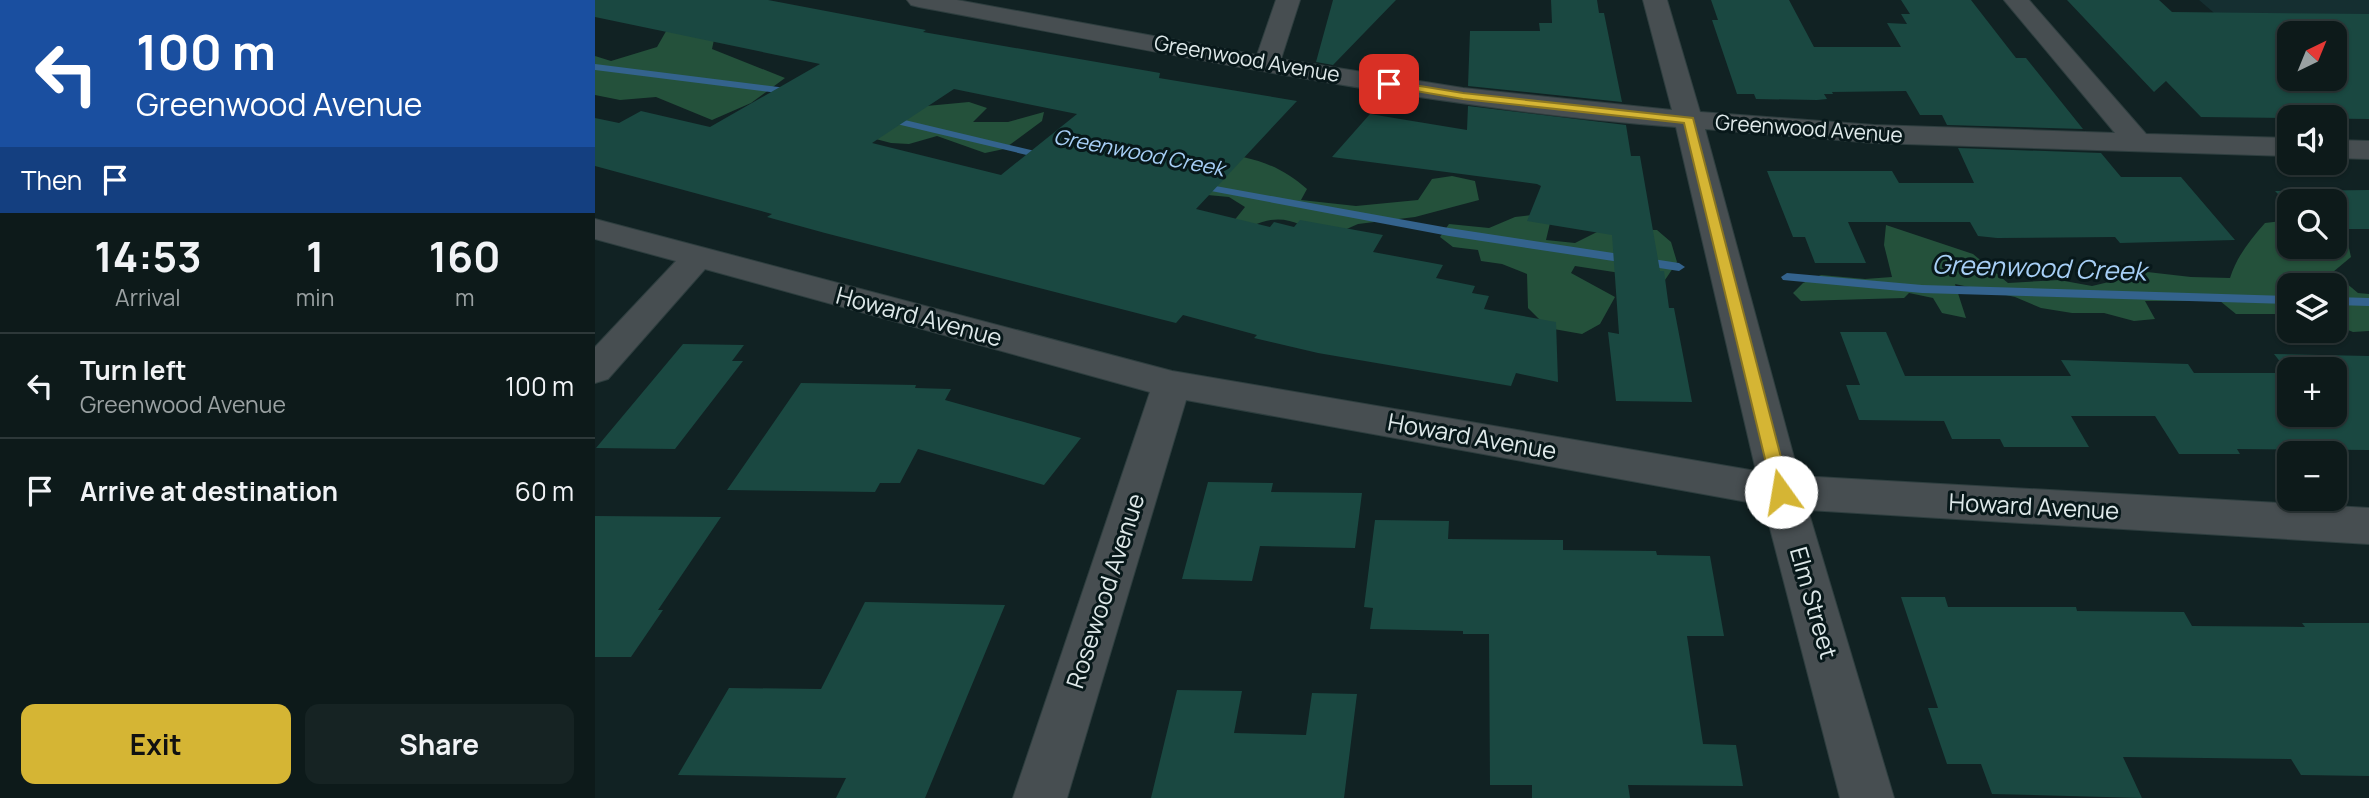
<!DOCTYPE html>
<html lang="en">
<head>
<meta charset="utf-8">
<style>
	:root { --surface:#0d1a1a; --page:#162323; --text:#f1f3f6; --muted:#9aa1a2; --line:#2d3839; --accent:#d5b534 }
	body { margin:0; font-family:Manrope,sans-serif; background:var(--page); color:var(--text); height:100vh; display:flex; flex-direction:column; font-size:26px; white-space:nowrap }
	* { box-sizing:border-box; margin:0 }
	p { font-size:23px; color:var(--muted) }
	.icon { flex:none; width:38px; height:38px; fill:none; stroke:currentColor; stroke-width:2; stroke-linecap:round; stroke-linejoin:round }
	.map { position:relative; flex:1; overflow:hidden }
	.side { display:flex; flex-direction:column; background:var(--surface); width:595px }
	.side>* { flex:none }
	.top-card { background:#1a4fa0; color:#fff; overflow:hidden }
	.needle { width:46px; rotate:43deg }
	.buttons { position:absolute; left:1682px; top:21px; display:grid; gap:14px }
	.buttons a { display:grid; place-items:center; width:70px; height:70px; border-radius:14px; background:var(--surface); box-shadow:0 2px 5px #0004,0 0 0 2px var(--line); font-size:35px }
	.pin { position:absolute; display:grid; place-items:center; width:60px; height:60px; color:#fff; margin:-30px; border-radius:14px; box-shadow:0 4px 10px #0006 }
	.me { position:absolute; width:77px; margin:-38px; rotate:347deg; stroke-linejoin:round; filter:drop-shadow(0 0 5px #0008) }
	.turn { display:flex; align-items:center; gap:24px; height:147px; padding:0 21px; font-size:32px }
	.turn .icon { width:91px; height:91px; stroke-width:2.5 }
	.turn b { display:block; font-size:49px; line-height:60px }
	.then { display:flex; align-items:center; height:66px; padding:0 21px; background:#0003; gap:14px; font-size:26px }
	.eta { display:flex; justify-content:space-evenly; align-items:center; height:119px; text-align:center }
	.eta b { font-size:42px; font-weight:700; line-height:49px }
	.cta { display:flex; gap:14px; margin-top:auto; padding:14px 21px }
	.cta a { flex:1; height:80px; border-radius:14px; background:var(--accent); color:#111; font-size:28px; font-weight:700; line-height:80px; text-align:center }
	.cta a+a { background:var(--page); color:var(--text) }
	ul { padding:0; list-style:none }
	li { display:flex; align-items:center; gap:21px; height:105px; padding:0 21px; border-top:2px solid var(--line) }
	li div { flex:1 }
	li b { display:block; font-size:26px }
	li em { font-style:normal }
	main { display:flex; flex:1; min-height:0 }
	.map>svg:first-child { display:block }
	.built { fill:#152f31 }
	.green { fill:#24513b }
	.lines { fill:none; stroke-linecap:round; stroke-linejoin:round }
	.stream { fill:#34638d; fill-rule:evenodd }
	.building { fill:#1a4841; fill-rule:evenodd }
	.minor-casing { stroke:#2e3e3f; stroke-width:2 }
	.minor { fill:#474e51; fill-rule:evenodd }
	.route { fill:#d5b534; stroke:#8a7622; stroke-width:2 }
	.labels { text-anchor:middle; stroke-width:6; stroke-linejoin:round; paint-order:stroke }
	.far-street-label { font-size:21px; fill:#dee8e9; stroke:#08181a }
	.far-water-label { font-size:21px; font-style:italic; fill:#a7cff6; stroke:#08181a }
	.street-label { font-size:24px; fill:#dee8e9; stroke:#08181a }
	.water-label { font-size:26px; font-style:italic; fill:#a7cff6; stroke:#08181a }
</style>
</head>
<body>
<main>
<section class="side">
<div class="top-card">
<div class="turn"><svg class="icon" aria-label="left" viewBox="0 0 24 24"><path d="M17 20v-9H6M10 6l-5 5 5 5"/></svg><div><b>100 m</b>Greenwood Avenue</div></div>
<div class="then">Then<svg class="icon" aria-label="arrive" viewBox="0 0 24 24"><path d="M6 21V4h12l-3 4 3 4H6"/></svg></div>
</div>
<div class="eta">
<div><b>14:53</b><p>Arrival</p></div>
<div><b>1</b><p>min</p></div>
<div><b>160</b><p>m</p></div>
</div>
<ul>
<li><svg class="icon" aria-label="left" viewBox="0 0 24 24"><path d="M17 20v-9H6M10 6l-5 5 5 5"/></svg><div><b>Turn left</b><p>Greenwood Avenue</p></div><em>100 m</em></li>
<li><svg class="icon" aria-label="arrive" viewBox="0 0 24 24"><path d="M6 21V4h12l-3 4 3 4H6"/></svg><div><b>Arrive at destination</b></div><em>60 m</em></li>
</ul>
<div class="cta"><a>Exit</a><a>Share</a></div>
</section>
<div class="map">
<svg width="1774" height="798" viewBox="0 0 1774 798">
	<rect width="100%" height="100%" fill="#112223"/>
	<path class="built" d="M 1604,0 L 1774,0 L 1774,96 L 1740,69 L 1740,33 L 1639,30 Z"/>
	<path class="green" d="M 74,26 L 120,35 L 117,49 L 190,78 L 156,103 L 117,120 L 61,97 L 25,100 L 0,95 L 0,56 L 16,61 L 62,47 Z
		M 374,102 L 392,108 L 378,122 L 413,122 L 449,112 L 447,121 L 409,149 L 390,153 L 342,136 L 314,144 L 296,143 L 273,137 L 310,108 Z
		M 648,157 C 674,163 691,171 712,189 L 706,200 L 761,206 L 823,200 L 837,179 L 857,176 L 880,181 L 884,200 L 820,217 L 763,224 L 729,239 C 703,221 685,212 655,227 L 638,222 L 650,207 L 634,197 L 602,194 Z
		M 944,214 L 956,219 L 951,240 L 980,243 L 1008,229 L 1062,230 L 1076,242 L 1082,262 L 1068,283 L 1051,277 L 980,266 L 976,273 L 1020,297 L 1005,324 L 987,334 L 953,328 L 933,308 L 932,274 L 907,264 L 886,261 L 883,250 L 858,247 L 845,237 L 854,224 L 894,228 L 920,217 Z
		M 1694,220 L 1694,247 L 1740,247 L 1740,232 L 1752,239 L 1756,257 L 1738,272 L 1763,293 L 1774,294 L 1774,331 L 1758,332 L 1740,325 L 1740,285 L 1694,285 L 1694,314 L 1641,314 L 1625,301 L 1550,301 L 1560,319 L 1539,321 L 1509,313 L 1477,313 L 1446,308 L 1420,297 L 1360,284 L 1371,318 L 1347,313 L 1338,298 L 1314,293 L 1309,298 L 1206,301 L 1198,293 L 1208,283 L 1226,275 L 1270,279 L 1297,277 L 1289,245 L 1291,225 L 1378,254 L 1413,283 L 1464,280 L 1497,286 L 1518,281 L 1526,269 L 1596,277 L 1635,278 C 1642,256 1655,240 1670,223 Z"/>
	<g class="lines">
		<path class="stream" d="M 0,64 L 200,89 L 205,92 L 200,95 L 0,70 Z
			M 293,116 L 453,154 L 458,157 L 453,160 L 289,121 L 288,119 Z
			M 604,183 L 854,228 L 1084,263 L 1090,267 L 1084,271 L 854,236 L 600,188 L 598,186 Z
			M 1192,273 L 1327,285 L 1694,296 L 1694,304 L 1327,293 L 1188,280 L 1186,277 Z
			M 1740,297 L 1774,298 L 1774,306 L 1740,305 Z"/>
	</g>
	<path class="building" d="M 0,0 L 173,0 L 331,30 L 328,32 L 565,73 L 564,78 L 702,101 L 601,209 L 675,227 L 679,222 L 699,227 L 705,220 L 788,235 L 778,252 L 848,265 L 841,278 L 880,286 L 877,293 L 894,296 L 889,309 L 961,322 L 963,382 L 921,373 L 916,386 L 723,353 L 659,338 L 662,335 L 588,315 L 581,323 L 565,319 L 230,233 L 172,217 L 177,214 L 0,166 L 0,118 L 24,123 L 46,111 L 115,127 L 225,64 L 0,17 ZM 359,89 L 403,98 L 482,114 L 406,175 L 277,143 Z
		M 738,0 L 801,0 L 738,65 L 721,62 Z
		M 956,0 L 1002,0 L 1004,13 L 1009,13 L 1027,102 L 873,86 L 875,31 L 945,31 L 944,23 L 957,23 Z
		M 1116,0 L 1194,0 L 1219,47 L 1306,47 L 1292,23 L 1312,24 L 1306,14 L 1315,14 L 1306,0 L 1376,0 L 1421,58 L 1431,58 L 1488,129 L 1352,125 L 1347,115 L 1325,115 L 1311,91 L 1237,92 L 1238,94 L 1229,94 L 1232,99 L 1222,100 L 1161,99 L 1159,94 L 1142,94 L 1117,20 L 1123,20 Z
		M 1472,0 L 1564,0 L 1577,12 L 1774,14 L 1774,119 L 1606,117 L 1571,81 L 1559,92 ZM 1694,33 L 1740,33 L 1740,79 L 1694,79 Z
		M 873,106 L 1031,125 L 1036,156 L 1045,156 L 1065,271 L 1069,271 L 1074,308 L 1079,308 L 1097,402 L 1021,401 L 1013,332 L 1024,334 L 1017,235 L 932,221 L 946,186 L 942,184 L 737,157 L 775,114 L 872,130 Z
		M 1363,148 L 1506,153 L 1526,177 L 1586,177 L 1640,240 L 1525,243 L 1520,237 L 1402,238 L 1383,236 L 1375,222 L 1253,222 L 1271,263 L 1220,263 L 1210,237 L 1198,237 L 1172,171 L 1297,171 L 1304,183 L 1379,183 Z
		M 1774,190 L 1774,229 L 1740,229 L 1740,201 L 1694,201 L 1694,205 L 1680,191 Z
		M 1245,332 L 1291,332 L 1310,376 L 1476,376 L 1466,360 L 1593,364 L 1599,373 L 1694,373 L 1694,415 L 1740,415 L 1740,369 L 1694,369 L 1694,373 L 1679,354 L 1774,356 L 1774,450 L 1642,449 L 1645,454 L 1584,454 L 1560,416 L 1476,416 L 1494,447 L 1409,447 L 1405,439 L 1357,439 L 1349,421 L 1264,420 L 1251,385 L 1265,385 Z
		M 88,344 L 149,345 L 137,361 L 148,361 L 80,449 L 1,448 Z
		M 206,383 L 321,385 L 320,388 L 356,389 L 350,400 L 486,438 L 449,485 L 323,449 L 305,483 L 285,483 L 280,492 L 132,490 Z
		M 613,482 L 678,483 L 676,492 L 767,493 L 760,548 L 665,546 L 657,581 L 587,579 Z
		M 0,516 L 126,517 L 63,610 L 68,610 L 36,657 L 0,657 Z
		M 780,520 L 854,521 L 853,539 L 968,540 L 968,550 L 1061,551 L 1062,555 L 1115,556 L 1129,636 L 1092,636 L 1108,744 L 1141,745 L 1148,786 L 1033,785 L 1035,798 L 937,798 L 937,785 L 895,785 L 894,634 L 868,634 L 868,631 L 775,629 L 778,608 L 769,607 Z
		M 1306,597 L 1350,597 L 1353,607 L 1481,607 L 1482,611 L 1589,612 L 1597,626 L 1710,627 L 1707,623 L 1774,623 L 1774,776 L 1706,775 L 1696,759 L 1528,757 L 1547,798 L 1397,794 L 1386,764 L 1352,764 L 1333,708 L 1343,708 Z
		M 270,602 L 410,605 L 330,798 L 241,798 L 251,778 L 83,775 L 134,688 L 226,689 Z
		M 582,690 L 647,691 L 639,733 L 711,735 L 717,693 L 762,694 L 749,798 L 556,798 Z"/>
	<g class="lines">
		<g class="minor-casing">
			<path id="minor" d="M 312,0 L 362,0 L 662,55 L 681,0 L 705,0 L 686,59 L 868,88 L 1077,110 L 1048,0 L 1072,0 L 1105,112 L 1279,125 L 1520,133 L 1409,0 L 1434,0 L 1551,134 L 1694,138 L 1694,156 L 1279,143 L 1110,129 L 1204,476 L 1774,508 L 1774,544 L 1213,510 L 1299,798 L 1245,798 L 1169,505 L 591,400 L 472,798 L 418,798 L 555,392 L 110,269 L 13,379 L 0,383 L 0,347 L 81,261 L 0,239 L 0,219 L 577,371 L 1161,471 L 1081,127 C 826,107 575,54 324,7 L 316,5 Z
				M 1740,140 L 1774,141 L 1774,159 L 1740,158 Z"/>
		</g>
		<use href="#minor" class="minor"/>
	</g>
	<path class="route" d="M 794,81 L 868,93 L 1098,118 L 1195,492 L 1193,497 L 1180,497 L 1178,492 L 1089,123 L 868,99 L 791,86 L 791,82 Z"/>
	<g class="labels">
		<g class="far-street-label">
			<text transform="translate(652 59) rotate(10)" y="7">Greenwood Avenue</text>
			<text transform="translate(1214 129) rotate(4)" y="7">Greenwood Avenue</text>
		</g>
		<g class="far-water-label">
			<text transform="translate(544 153) rotate(11)" y="7">Greenwood Creek</text>
		</g>
		<g class="street-label">
			<text transform="translate(324 317) rotate(15)" y="8">Howard Avenue</text>
			<text transform="translate(877 437) rotate(10)" y="8">Howard Avenue</text>
			<text transform="translate(1439 507) rotate(3)" y="8">Howard Avenue</text>
			<text transform="translate(511 591) rotate(-72)" y="8">Rosewood Avenue</text>
			<text transform="translate(1218 603) rotate(74)" y="8">Elm Street</text>
		</g>
		<g class="water-label">
			<text transform="translate(1444 268) rotate(2)" y="9">Greenwood Creek</text>
		</g>
	</g>
</svg>
<div class="buttons">
<a><svg class="needle" viewBox="-14 -14 28 28"><path d="M0-13l5 13h-10z" fill="#e53935"/><path d="M0 13l5-13h-10z" fill="#9aa1a2"/></svg></a>
<a><svg class="icon" aria-label="sound" viewBox="0 0 24 24"><path d="M4 9h4l5-4v14l-5-4H4zM17 9q2 3 0 6"/></svg></a>
<a><svg class="icon" aria-label="search" viewBox="0 0 24 24"><circle cx="10" cy="10" r="6"/><path d="M15 15l6 6"/></svg></a>
<a><svg class="icon" aria-label="layers" viewBox="0 0 24 24"><path d="M12 4l9 5-9 5-9-5zM3 14l9 5 9-5"/></svg></a>
<a>+</a>
<a>−</a>
</div>
<div class="pin" style="left:794px;top:84px;background:#d93025"><svg class="icon" aria-label="arrive" viewBox="0 0 24 24"><path d="M6 21V4h12l-3 4 3 4H6"/></svg></div>
<svg class="me" style="left:1186px;top:492px" viewBox="-20 -20 40 40"><circle r="19" fill="#fff"/><path d="M0-13L10 11 0 6-10 11z" fill="#d5b534"/></svg>
</div>
</main>
</body>
</html>
